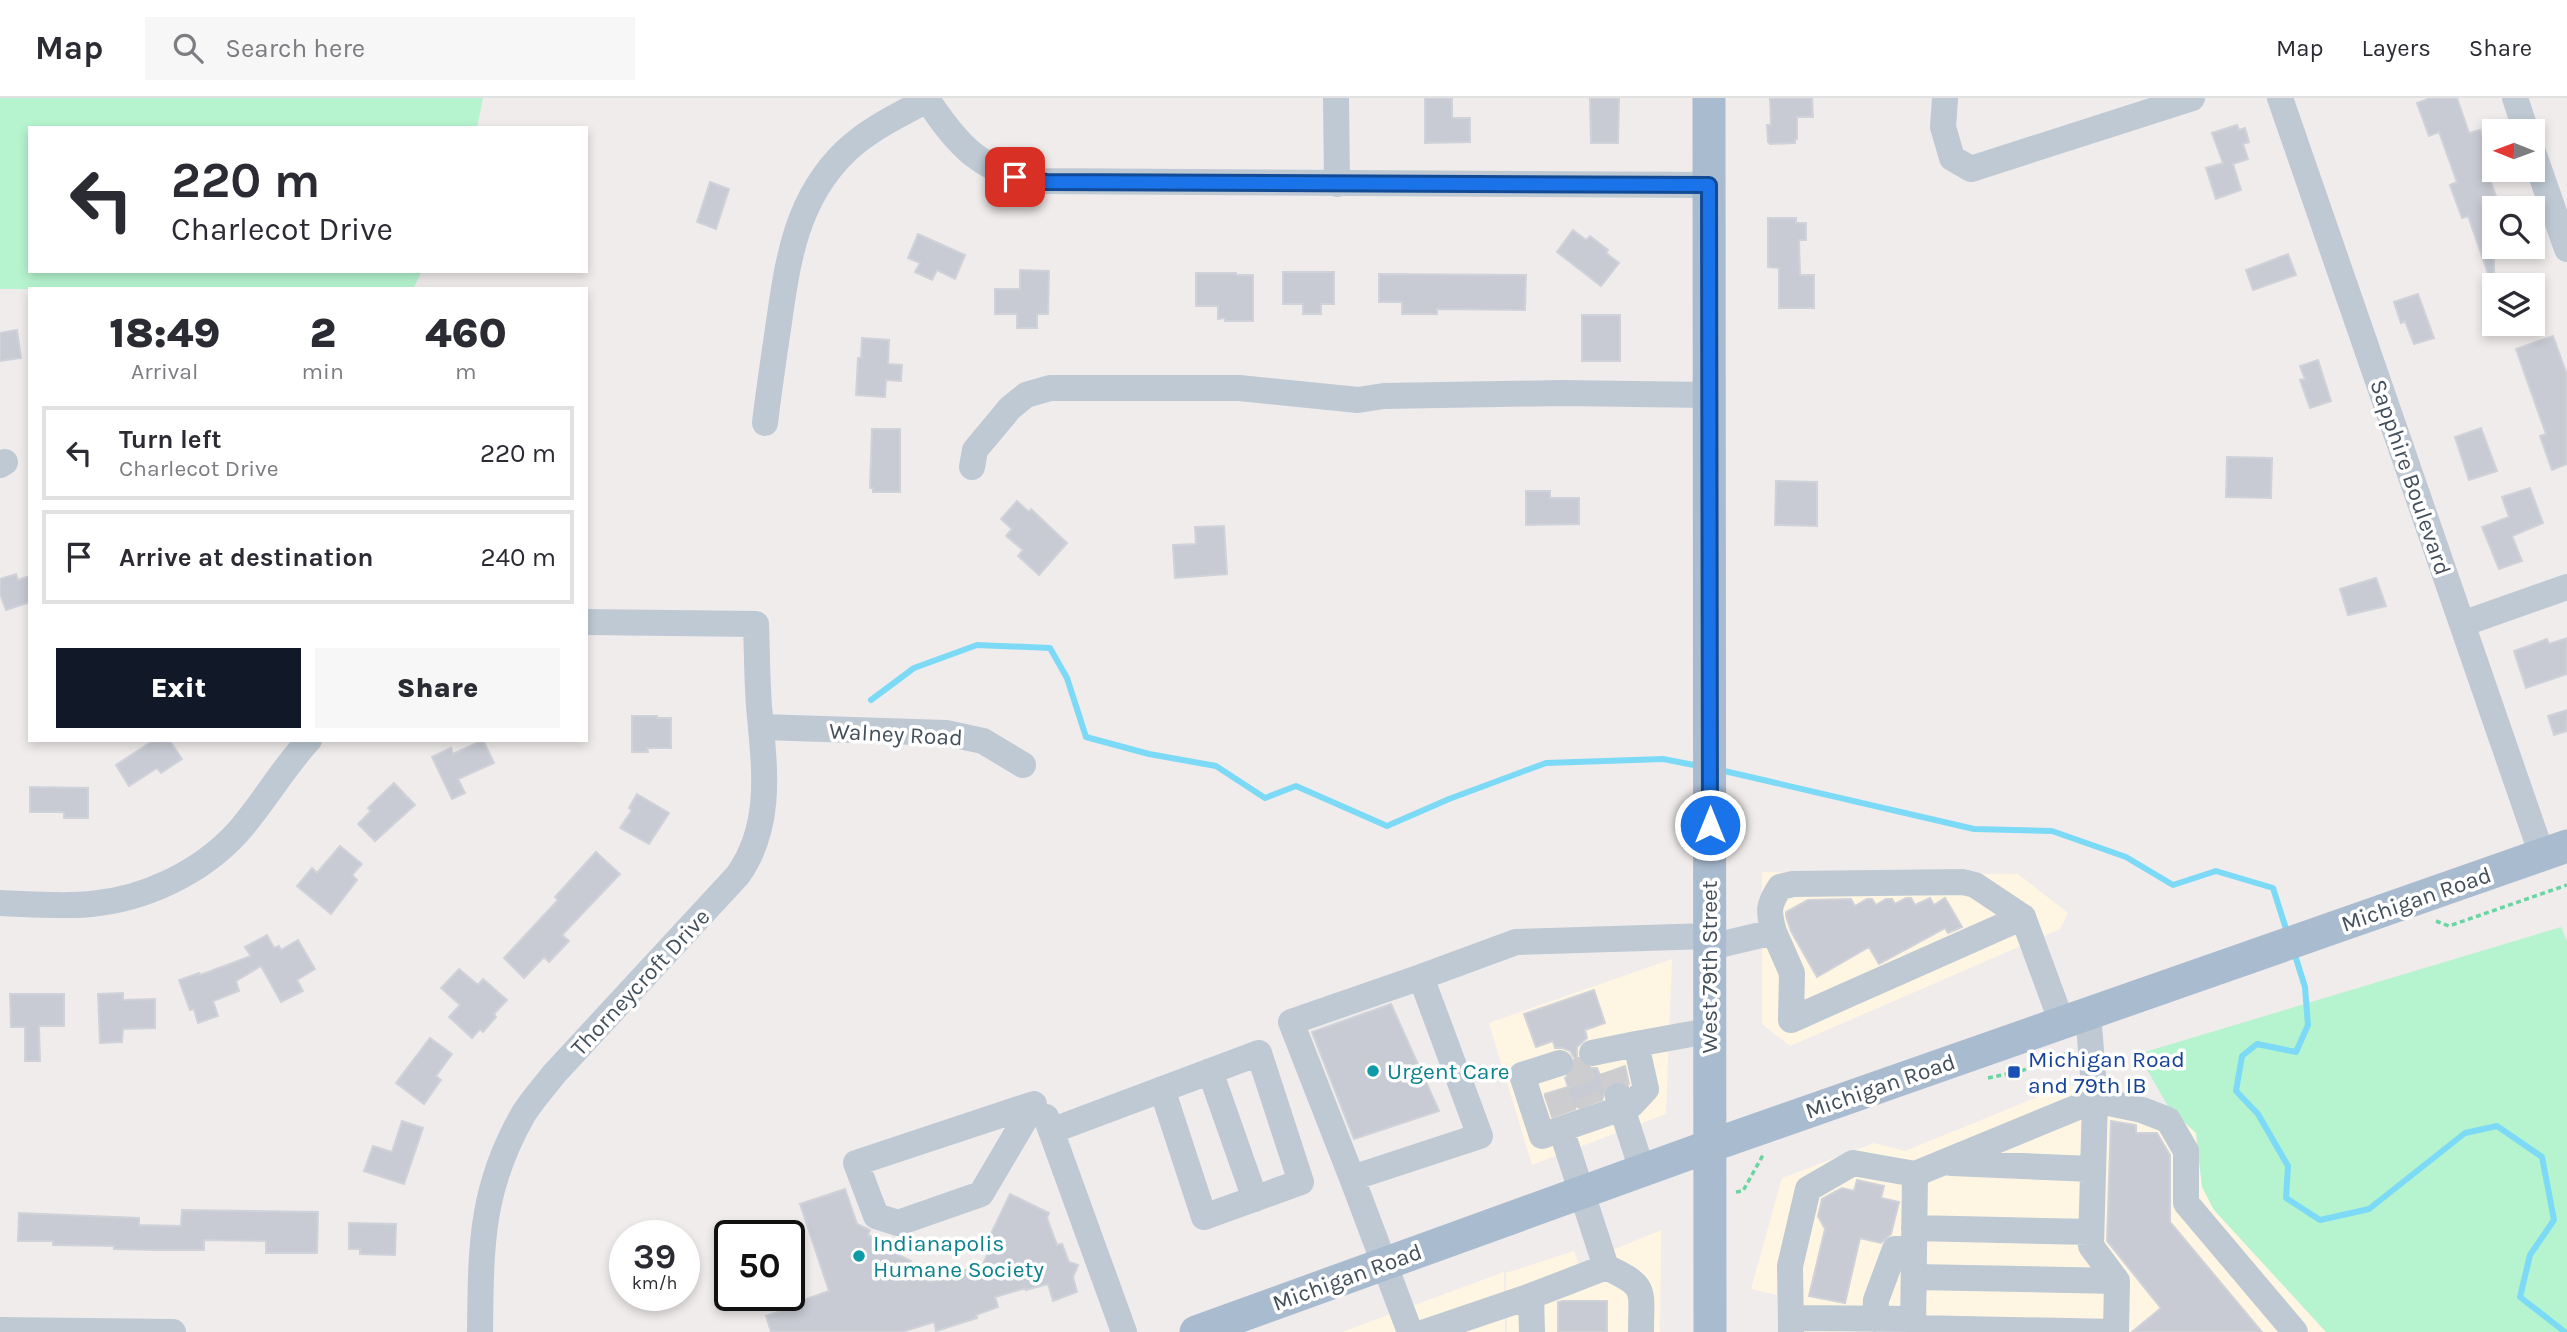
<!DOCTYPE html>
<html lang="en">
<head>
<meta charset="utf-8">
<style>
	:root { --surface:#fff; --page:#f7f7f7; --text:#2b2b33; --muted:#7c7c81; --line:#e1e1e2; --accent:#111827 }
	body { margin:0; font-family:Karla,sans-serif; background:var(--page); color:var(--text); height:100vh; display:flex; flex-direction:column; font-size:26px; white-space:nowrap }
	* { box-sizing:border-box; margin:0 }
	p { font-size:23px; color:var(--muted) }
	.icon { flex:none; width:38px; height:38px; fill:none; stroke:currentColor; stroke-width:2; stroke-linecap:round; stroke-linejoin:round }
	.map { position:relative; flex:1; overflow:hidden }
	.sheet { position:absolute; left:28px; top:189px; width:560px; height:455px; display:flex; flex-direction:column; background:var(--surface); border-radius:0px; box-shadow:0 4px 10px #0003 }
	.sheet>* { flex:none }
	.guide { position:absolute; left:28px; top:28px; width:560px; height:147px; border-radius:0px; box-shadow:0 4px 10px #0003; background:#fff; color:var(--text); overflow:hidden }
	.needle { width:46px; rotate:271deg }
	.controls { position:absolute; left:2482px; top:21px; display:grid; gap:14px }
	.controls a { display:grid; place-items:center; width:63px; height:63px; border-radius:0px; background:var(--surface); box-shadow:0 4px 10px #0003; font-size:35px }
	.speed { position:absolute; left:609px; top:1122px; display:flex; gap:14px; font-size:35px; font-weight:700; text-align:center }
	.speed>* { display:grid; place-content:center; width:91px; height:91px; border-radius:50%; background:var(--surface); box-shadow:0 4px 10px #0003; line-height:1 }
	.speed small { font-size:18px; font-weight:400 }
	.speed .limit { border:4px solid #111; border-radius:10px; background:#fff; color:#111 }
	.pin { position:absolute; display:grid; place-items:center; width:60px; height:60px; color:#fff; margin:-30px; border-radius:14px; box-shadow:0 4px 10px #0006 }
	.me { position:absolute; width:77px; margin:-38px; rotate:0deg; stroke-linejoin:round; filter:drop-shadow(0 0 5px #0008) }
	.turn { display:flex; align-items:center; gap:24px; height:147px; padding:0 28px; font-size:32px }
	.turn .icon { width:91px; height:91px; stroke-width:2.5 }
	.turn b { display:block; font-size:49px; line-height:60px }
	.eta { display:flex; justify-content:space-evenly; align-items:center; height:119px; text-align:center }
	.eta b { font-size:42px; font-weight:800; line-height:49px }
	.primary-button { display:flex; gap:14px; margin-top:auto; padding:14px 28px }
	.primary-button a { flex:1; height:80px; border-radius:0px; background:var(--accent); color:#fff; font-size:28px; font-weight:800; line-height:80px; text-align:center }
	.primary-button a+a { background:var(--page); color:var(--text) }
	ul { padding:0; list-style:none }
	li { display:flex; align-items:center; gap:21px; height:94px; margin:0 14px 10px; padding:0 14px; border:4px solid var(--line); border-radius:0px }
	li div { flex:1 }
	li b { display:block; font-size:26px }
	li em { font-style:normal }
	header { display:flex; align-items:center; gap:42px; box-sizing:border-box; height:98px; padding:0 35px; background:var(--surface); border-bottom:2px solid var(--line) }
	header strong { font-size:33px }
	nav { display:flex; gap:38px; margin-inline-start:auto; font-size:24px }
	.search { width:490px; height:63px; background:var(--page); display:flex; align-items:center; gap:18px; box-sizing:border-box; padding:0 24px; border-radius:0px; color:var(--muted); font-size:26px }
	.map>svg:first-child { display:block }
	.commercial { fill:#fef6e2 }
	.green { fill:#b5f4ce }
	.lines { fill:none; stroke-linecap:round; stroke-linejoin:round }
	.stream { stroke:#7cdaf6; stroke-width:6 }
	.building { fill:#c8cbd3; stroke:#d0d2d9; stroke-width:2 }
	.minor-tunnel { stroke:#cdcdcf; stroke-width:26; stroke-dasharray:26 13; stroke-linecap:butt }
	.path { stroke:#69d5a2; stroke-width:3.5; stroke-dasharray:5 3.5; stroke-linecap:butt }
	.minor { stroke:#bec9d4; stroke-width:26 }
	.major { stroke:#a9bbcf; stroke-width:33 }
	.route-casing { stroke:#114b97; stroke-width:18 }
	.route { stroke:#1a73e8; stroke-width:12 }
	.culture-dot { fill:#0f9aa8; stroke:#fff; stroke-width:2.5 }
	.transit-dot { fill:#1a4fb4; stroke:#fff; stroke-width:2.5 }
	.labels { text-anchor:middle; stroke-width:7; stroke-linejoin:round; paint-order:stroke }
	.street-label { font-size:23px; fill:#43505c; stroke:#fff }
	.transit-label { font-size:23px; fill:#164399; stroke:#fff; text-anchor:start }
	.culture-label { font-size:23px; fill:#0d838f; stroke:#fff; text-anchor:start }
</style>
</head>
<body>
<header>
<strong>Map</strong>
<div class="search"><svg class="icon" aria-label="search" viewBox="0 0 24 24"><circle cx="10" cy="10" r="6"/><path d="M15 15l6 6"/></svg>Search here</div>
<nav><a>Map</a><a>Layers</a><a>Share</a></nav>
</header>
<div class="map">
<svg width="2567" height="1234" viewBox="0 0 2567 1234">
	<rect width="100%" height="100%" fill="#f0ecec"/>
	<path class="commercial" d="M 1762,774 L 2018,776 L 2068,815 L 2060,831 L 1790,948 L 1762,926 Z
		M 1672,861 L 1666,1016 L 1532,1067 L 1489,925 Z
		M 2067,987 L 2113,995 L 2169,1010 L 2196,1035 L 2202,1089 L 2214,1112 L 2326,1234 L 1778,1234 L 1777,1197 L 1751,1191 L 1782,1080 L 1874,1045 L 1905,1053 Z
		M 1661,1132 L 1660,1234 L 1507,1234 L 1506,1175 L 1574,1153 L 1579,1166 Z
		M 1504,1174 L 1505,1234 L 1342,1234 Z"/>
	<path class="green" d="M 0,0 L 483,0 L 477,30 L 30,30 L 30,173 L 422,173 L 413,191 L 0,191 Z
		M 2561,829 L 2567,843 L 2567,1234 L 2326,1234 L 2214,1112 L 2202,1089 L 2196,1035 L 2169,1010 L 2138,956 Z"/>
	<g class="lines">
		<path class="stream" d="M 871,602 L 914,570 L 977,547 L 1050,550 L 1067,580 L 1086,639 L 1149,656 L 1216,668 L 1265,700 L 1296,688 L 1387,728 L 1449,701 L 1546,665 L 1663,661 L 1699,668
			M 1720,672 L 1974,731 L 2052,733 L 2126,759 L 2173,787 L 2216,773 L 2273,790 L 2288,837
			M 2294,854 L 2305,889 L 2308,927 L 2296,954 L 2257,946 L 2242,958 L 2236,993 L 2258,1016 L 2288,1068 L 2286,1100 L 2320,1122 L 2369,1111 L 2465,1035 L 2497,1028 L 2542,1059 L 2554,1122 L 2530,1157 L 2520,1199 L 2565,1234"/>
	</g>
	<path class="building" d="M 1425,0 L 1452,0 L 1452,20 L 1470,20 L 1470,44 L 1425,45 Z
		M 1590,0 L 1619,0 L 1618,45 L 1591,45 Z
		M 1770,0 L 1812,0 L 1813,19 L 1797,19 L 1797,41 L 1795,41 L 1795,45 L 1770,46 L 1768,44 L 1767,27 L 1771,27 Z
		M 2430,0 L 2457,0 L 2469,35 L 2480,32 L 2491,65 L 2485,67 L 2499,107 L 2494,109 L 2494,183 L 2491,184 L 2468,118 L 2462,120 L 2450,87 L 2457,84 L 2439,34 L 2429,38 L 2417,5 Z
		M 2237,27 L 2239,32 L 2245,30 L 2249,44 L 2243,46 L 2248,61 L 2233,66 L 2241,92 L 2216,101 L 2206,70 L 2223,65 L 2212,35 Z
		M 710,84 L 729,91 L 716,131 L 697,124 Z
		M 1768,120 L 1796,120 L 1796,125 L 1806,125 L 1806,142 L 1799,142 L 1800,177 L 1814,177 L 1814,210 L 1779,210 L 1779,170 L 1768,169 Z
		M 1573,132 L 1586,142 L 1590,138 L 1608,152 L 1606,155 L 1619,165 L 1601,188 L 1557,154 Z
		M 918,136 L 965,157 L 955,181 L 937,172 L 932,182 L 915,174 L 920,165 L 908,160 Z
		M 2288,156 L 2296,177 L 2253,192 L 2246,172 Z
		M 1020,172 L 1049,173 L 1048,216 L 1037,216 L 1037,230 L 1017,230 L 1017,216 L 995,216 L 995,191 L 1020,191 Z
		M 1283,174 L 1334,174 L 1334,206 L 1321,206 L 1321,216 L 1303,216 L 1303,206 L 1283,206 Z
		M 1196,175 L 1236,175 L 1236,177 L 1253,177 L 1253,223 L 1225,223 L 1225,220 L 1218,221 L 1218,208 L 1196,208 Z
		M 1379,176 L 1526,177 L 1525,212 L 1437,211 L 1437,216 L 1402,216 L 1402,204 L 1379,204 Z
		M 2418,196 L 2434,240 L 2414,246 L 2405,223 L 2401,225 L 2394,204 Z
		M 1582,217 L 1620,217 L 1620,263 L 1582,263 Z
		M 17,232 L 21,260 L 0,263 L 0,235 Z
		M 2553,238 L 2567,277 L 2567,366 L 2552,372 L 2540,338 L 2546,336 L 2516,251 Z
		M 862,240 L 889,242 L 888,266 L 902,267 L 901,283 L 886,282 L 885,299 L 856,297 L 858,260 L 861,260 Z
		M 2318,262 L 2331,303 L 2310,310 L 2300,282 L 2305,281 L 2300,268 Z
		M 2481,330 L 2497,373 L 2469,382 L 2455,339 Z
		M 872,331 L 900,331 L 900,394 L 873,394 L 873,390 L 870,390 Z
		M 2227,359 L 2272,360 L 2271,400 L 2226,399 Z
		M 1776,383 L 1817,384 L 1817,428 L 1775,427 Z
		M 2530,390 L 2543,425 L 2512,438 L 2522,463 L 2499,471 L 2482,429 L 2509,419 L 2502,399 Z
		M 1526,393 L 1550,393 L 1550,400 L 1579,400 L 1579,426 L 1526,427 Z
		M 1017,403 L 1029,414 L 1031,411 L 1067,445 L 1039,477 L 1018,458 L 1023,452 L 1006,438 L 1012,431 L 1001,421 Z
		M 1224,428 L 1227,476 L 1175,480 L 1173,447 L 1196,446 L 1195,429 Z
		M 16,476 L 18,482 L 30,478 L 30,504 L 6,512 L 0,496 L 0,481 Z
		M 2376,480 L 2386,508 L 2348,517 L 2340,491 Z
		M 2567,540 L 2567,576 L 2526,590 L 2514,553 L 2547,541 L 2549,546 Z
		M 2567,612 L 2567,633 L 2554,637 L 2548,618 Z
		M 632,618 L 657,618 L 657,620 L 671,620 L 671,650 L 647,650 L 648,654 L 632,654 Z
		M 154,642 L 169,642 L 182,661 L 161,675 L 157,670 L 129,688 L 116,667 Z
		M 483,642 L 494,665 L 458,681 L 465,695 L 452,701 L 432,659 L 451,650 L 453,656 Z
		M 394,685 L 415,707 L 375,743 L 358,726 L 371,713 L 368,710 Z
		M 30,689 L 88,690 L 88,720 L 64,720 L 64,714 L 30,714 Z
		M 637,696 L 669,715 L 649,746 L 620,730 L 632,712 L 629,710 Z
		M 340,748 L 362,766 L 352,777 L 357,782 L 331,816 L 297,788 L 312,770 L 317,775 Z
		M 596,754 L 620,776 L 562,837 L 569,843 L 549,864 L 544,859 L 524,880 L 504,860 L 558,802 L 555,799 Z
		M 1906,800 L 1911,800 L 1915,807 L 1930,800 L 1934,807 L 1945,800 L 1962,829 L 1948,835 L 1945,830 L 1879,866 L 1869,849 L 1817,879 L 1791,833 L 1786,818 L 1786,814 L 1808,802 L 1851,801 L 1855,808 L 1867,801 L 1872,801 L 1876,807 L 1886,801 L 1892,801 L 1895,806 Z
		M 267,837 L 274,850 L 279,848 L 281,852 L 298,842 L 315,871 L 297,882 L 303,893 L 281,904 L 261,868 L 236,883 L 239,893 L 213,903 L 218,918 L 198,925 L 194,911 L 190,912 L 179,882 L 199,875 L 200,877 L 251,858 L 245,849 Z
		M 459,871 L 478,887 L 483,881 L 507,902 L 494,916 L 496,919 L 483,934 L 480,931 L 472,940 L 449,919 L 460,907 L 441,890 Z
		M 1594,892 L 1605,925 L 1585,932 L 1587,940 L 1577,949 L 1577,959 L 1586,970 L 1597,970 L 1600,977 L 1625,968 L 1629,986 L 1621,983 L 1613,983 L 1606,988 L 1603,1000 L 1552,1018 L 1545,996 L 1568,989 L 1565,980 L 1572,975 L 1575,961 L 1570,953 L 1563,950 L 1555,950 L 1553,943 L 1536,949 L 1524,916 Z
		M 123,895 L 123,902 L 155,901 L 155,930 L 123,931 L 122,944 L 100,945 L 98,896 Z
		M 10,896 L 64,896 L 64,928 L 39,928 L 40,963 L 25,963 L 25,929 L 11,929 Z
		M 1391,906 L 1439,1013 L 1354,1041 L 1312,934 Z
		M 430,940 L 452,956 L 436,978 L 441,982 L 424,1006 L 396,985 Z
		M 402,1023 L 423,1030 L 404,1086 L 364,1073 L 373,1048 L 392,1054 Z
		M 2111,1023 L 2136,1027 L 2136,1035 L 2157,1035 L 2170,1057 L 2170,1124 L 2262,1234 L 2132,1234 L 2161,1210 L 2107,1143 Z
		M 1857,1082 L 1884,1088 L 1881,1100 L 1899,1104 L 1891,1136 L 1881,1145 L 1860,1140 L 1845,1205 L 1809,1198 L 1825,1131 L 1818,1118 L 1822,1101 L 1842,1090 L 1854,1093 Z
		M 845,1091 L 857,1126 L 870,1132 L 868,1137 L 892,1148 L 890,1153 L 911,1163 L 906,1173 L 930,1184 L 983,1166 L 992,1147 L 987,1144 L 1010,1096 L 1049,1115 L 1047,1120 L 1057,1147 L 1062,1146 L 1069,1164 L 1078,1167 L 1073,1179 L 1077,1194 L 1053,1203 L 1048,1186 L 1026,1192 L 1026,1190 L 995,1199 L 998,1209 L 976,1217 L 977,1220 L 936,1233 L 934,1224 L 902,1234 L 771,1234 L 766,1218 L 793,1209 L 792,1206 L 829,1193 L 800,1106 Z
		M 182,1112 L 318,1114 L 317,1155 L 266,1155 L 266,1143 L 204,1142 L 204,1152 L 154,1152 L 114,1151 L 114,1148 L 53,1147 L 53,1143 L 18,1143 L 19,1115 L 139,1120 L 139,1127 L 181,1128 Z
		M 349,1125 L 396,1126 L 395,1157 L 360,1156 L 360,1151 L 349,1151 Z
		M 1563,1203 L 1607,1203 L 1607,1234 L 1558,1234 L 1558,1204 Z"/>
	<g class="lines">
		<path class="minor-tunnel" d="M 1574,961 L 1591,1007
			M 1611,973 L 1618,998
			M 1556,993 L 1564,1016"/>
		<path class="path" d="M 2436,823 L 2449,828 L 2567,787
			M 1988,980 L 2021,973 L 2068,955
			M 1736,1094 L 1743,1093 L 1763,1057"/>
		<path class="minor" d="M 926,0 C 957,46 980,74 1037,83 L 1709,87
			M 1336,0 L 1337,86
			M 1945,0 L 1943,29 L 1952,60 L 1971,71 L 2192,0
			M 2280,0 L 2542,757
			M 2515,0 L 2526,33
			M 2532,51 L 2567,151
			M 765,325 C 769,291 774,258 779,224 C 788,160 797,100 846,53 C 869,31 899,17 927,2
			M 0,367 L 5,364
			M 972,369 L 975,352 L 1010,310 L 1026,297 L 1050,290 L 1239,290 L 1358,302 L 1384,298 L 1562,295 L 1709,297
			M 2462,526 L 2567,489
			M 761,629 L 946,635 L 983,643 L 1023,667
			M 0,805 C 30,806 61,809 91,806 C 145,801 200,775 237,735 C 263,706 282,671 309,642
			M 1774,834 C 1768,813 1768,807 1780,789 L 1793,786 L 1963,784 L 1975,787 L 2023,819
			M 1710,849 L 1774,834 L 1792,875 L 1791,922 L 2023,819 L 2062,925
			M 2088,915 L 2095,1002 L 2091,1148 L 2117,1183 L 2116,1234
			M 1592,955 L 1636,946
			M 1560,965 L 1522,977 L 1542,1038 L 1561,1031
			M 1210,973 L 1255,1101
			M 1618,998 L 1642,1072
			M 1034,1006 L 981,1096 L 898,1125 L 876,1118 L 856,1065 Z
			M 1046,1019 L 1124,1234
			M 1051,1033 L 1259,955 L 1301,1084 L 1204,1119 L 1162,991
			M 1951,1065 L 2092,1071
			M 1352,1080 L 1291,924 L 1421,879
			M 1914,1130 L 2091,1134
			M 1606,1169 L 1561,1031 L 1631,1007 L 1646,991 L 1636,946 L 1708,933
			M 1914,1179 L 2117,1183
			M 1531,1198 L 1606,1169 C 1648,1189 1641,1190 1641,1234
			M 1791,1220 L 1913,1221
			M 1875,1221 L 1876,1202 L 1895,1151 L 1914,1151
			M 1913,1230 L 2116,1234
			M 0,1232 L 173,1234
			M 480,1234 C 481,1149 480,1091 524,1015 C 533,1001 544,989 554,976 L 738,777 C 774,726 764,667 759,608 C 757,581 757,554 756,526 L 586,524
			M 1410,1234 L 1352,1080 L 1480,1038 L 1421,879 L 1516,844 L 1709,838
			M 1425,1234 L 1531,1198 L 1532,1234
			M 1791,1234 L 1790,1168 L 1808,1091 L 1853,1065 L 1915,1076 L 2095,1002 L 2142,1012 L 2168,1022 L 2186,1053 L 2186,1105 L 2295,1234
			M 1913,1234 L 1915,1076"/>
		<path class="major" d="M 1709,0 L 1710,1234
			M 1196,1234 L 1710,1048 L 2567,748"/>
	</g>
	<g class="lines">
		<g class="route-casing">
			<path id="route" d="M 1015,79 L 1046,84 L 1709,87 L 1710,727"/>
		</g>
		<use href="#route" class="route"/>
	</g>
	<g class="culture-dot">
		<circle cx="1373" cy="973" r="7"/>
		<circle cx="859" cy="1158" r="7"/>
	</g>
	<rect class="transit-dot" x="2007" y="967" width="14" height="14" rx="3.5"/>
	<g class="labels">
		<g class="street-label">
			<text transform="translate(2411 379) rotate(71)" y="8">Sapphire Boulevard</text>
			<text transform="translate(896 636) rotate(3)" y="8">Walney Road</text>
			<text transform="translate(2416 801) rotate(-19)" y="8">Michigan Road</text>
			<text transform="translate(1709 869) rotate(-90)" y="8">West 79th Street</text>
			<text transform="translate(640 884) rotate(-47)" y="8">Thorneycroft Drive</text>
			<text transform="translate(1880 988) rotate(-19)" y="8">Michigan Road</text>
			<text transform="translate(1347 1179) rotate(-20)" y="8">Michigan Road</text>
		</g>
		<g class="transit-label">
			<text x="2028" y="969">Michigan Road<tspan x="2028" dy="26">and 79th IB</tspan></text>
		</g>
		<g class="culture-label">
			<text x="1387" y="981">Urgent Care</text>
			<text x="873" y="1153">Indianapolis<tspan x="873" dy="26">Humane Society</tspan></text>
		</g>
	</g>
</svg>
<div class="controls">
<a><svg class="needle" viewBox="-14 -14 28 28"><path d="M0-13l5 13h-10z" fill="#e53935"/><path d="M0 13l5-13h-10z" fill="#7c7c81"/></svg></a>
<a><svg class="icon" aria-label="search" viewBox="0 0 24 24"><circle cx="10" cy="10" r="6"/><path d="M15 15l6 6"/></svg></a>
<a><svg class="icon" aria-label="layers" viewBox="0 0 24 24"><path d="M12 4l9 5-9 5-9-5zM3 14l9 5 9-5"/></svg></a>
</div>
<div class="speed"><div>39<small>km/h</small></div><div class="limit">50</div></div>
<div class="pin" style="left:1015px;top:79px;background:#d93025"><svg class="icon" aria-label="arrive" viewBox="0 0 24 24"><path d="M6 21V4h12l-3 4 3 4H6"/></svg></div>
<svg class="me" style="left:1710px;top:727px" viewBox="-20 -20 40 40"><circle r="17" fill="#1a73e8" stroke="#fff" stroke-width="3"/><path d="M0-11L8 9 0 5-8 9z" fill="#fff"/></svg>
<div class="guide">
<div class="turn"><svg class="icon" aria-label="left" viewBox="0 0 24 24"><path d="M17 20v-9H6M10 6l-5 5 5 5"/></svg><div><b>220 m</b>Charlecot Drive</div></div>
</div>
<section class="sheet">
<div class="eta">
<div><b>18:49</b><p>Arrival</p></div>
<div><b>2</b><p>min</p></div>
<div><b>460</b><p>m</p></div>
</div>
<ul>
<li><svg class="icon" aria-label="left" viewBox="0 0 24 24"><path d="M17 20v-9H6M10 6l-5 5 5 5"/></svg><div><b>Turn left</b><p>Charlecot Drive</p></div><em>220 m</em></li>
<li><svg class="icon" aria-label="arrive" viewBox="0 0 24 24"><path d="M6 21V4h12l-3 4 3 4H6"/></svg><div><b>Arrive at destination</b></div><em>240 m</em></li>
</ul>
<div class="primary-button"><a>Exit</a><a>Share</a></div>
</section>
</div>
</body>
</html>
